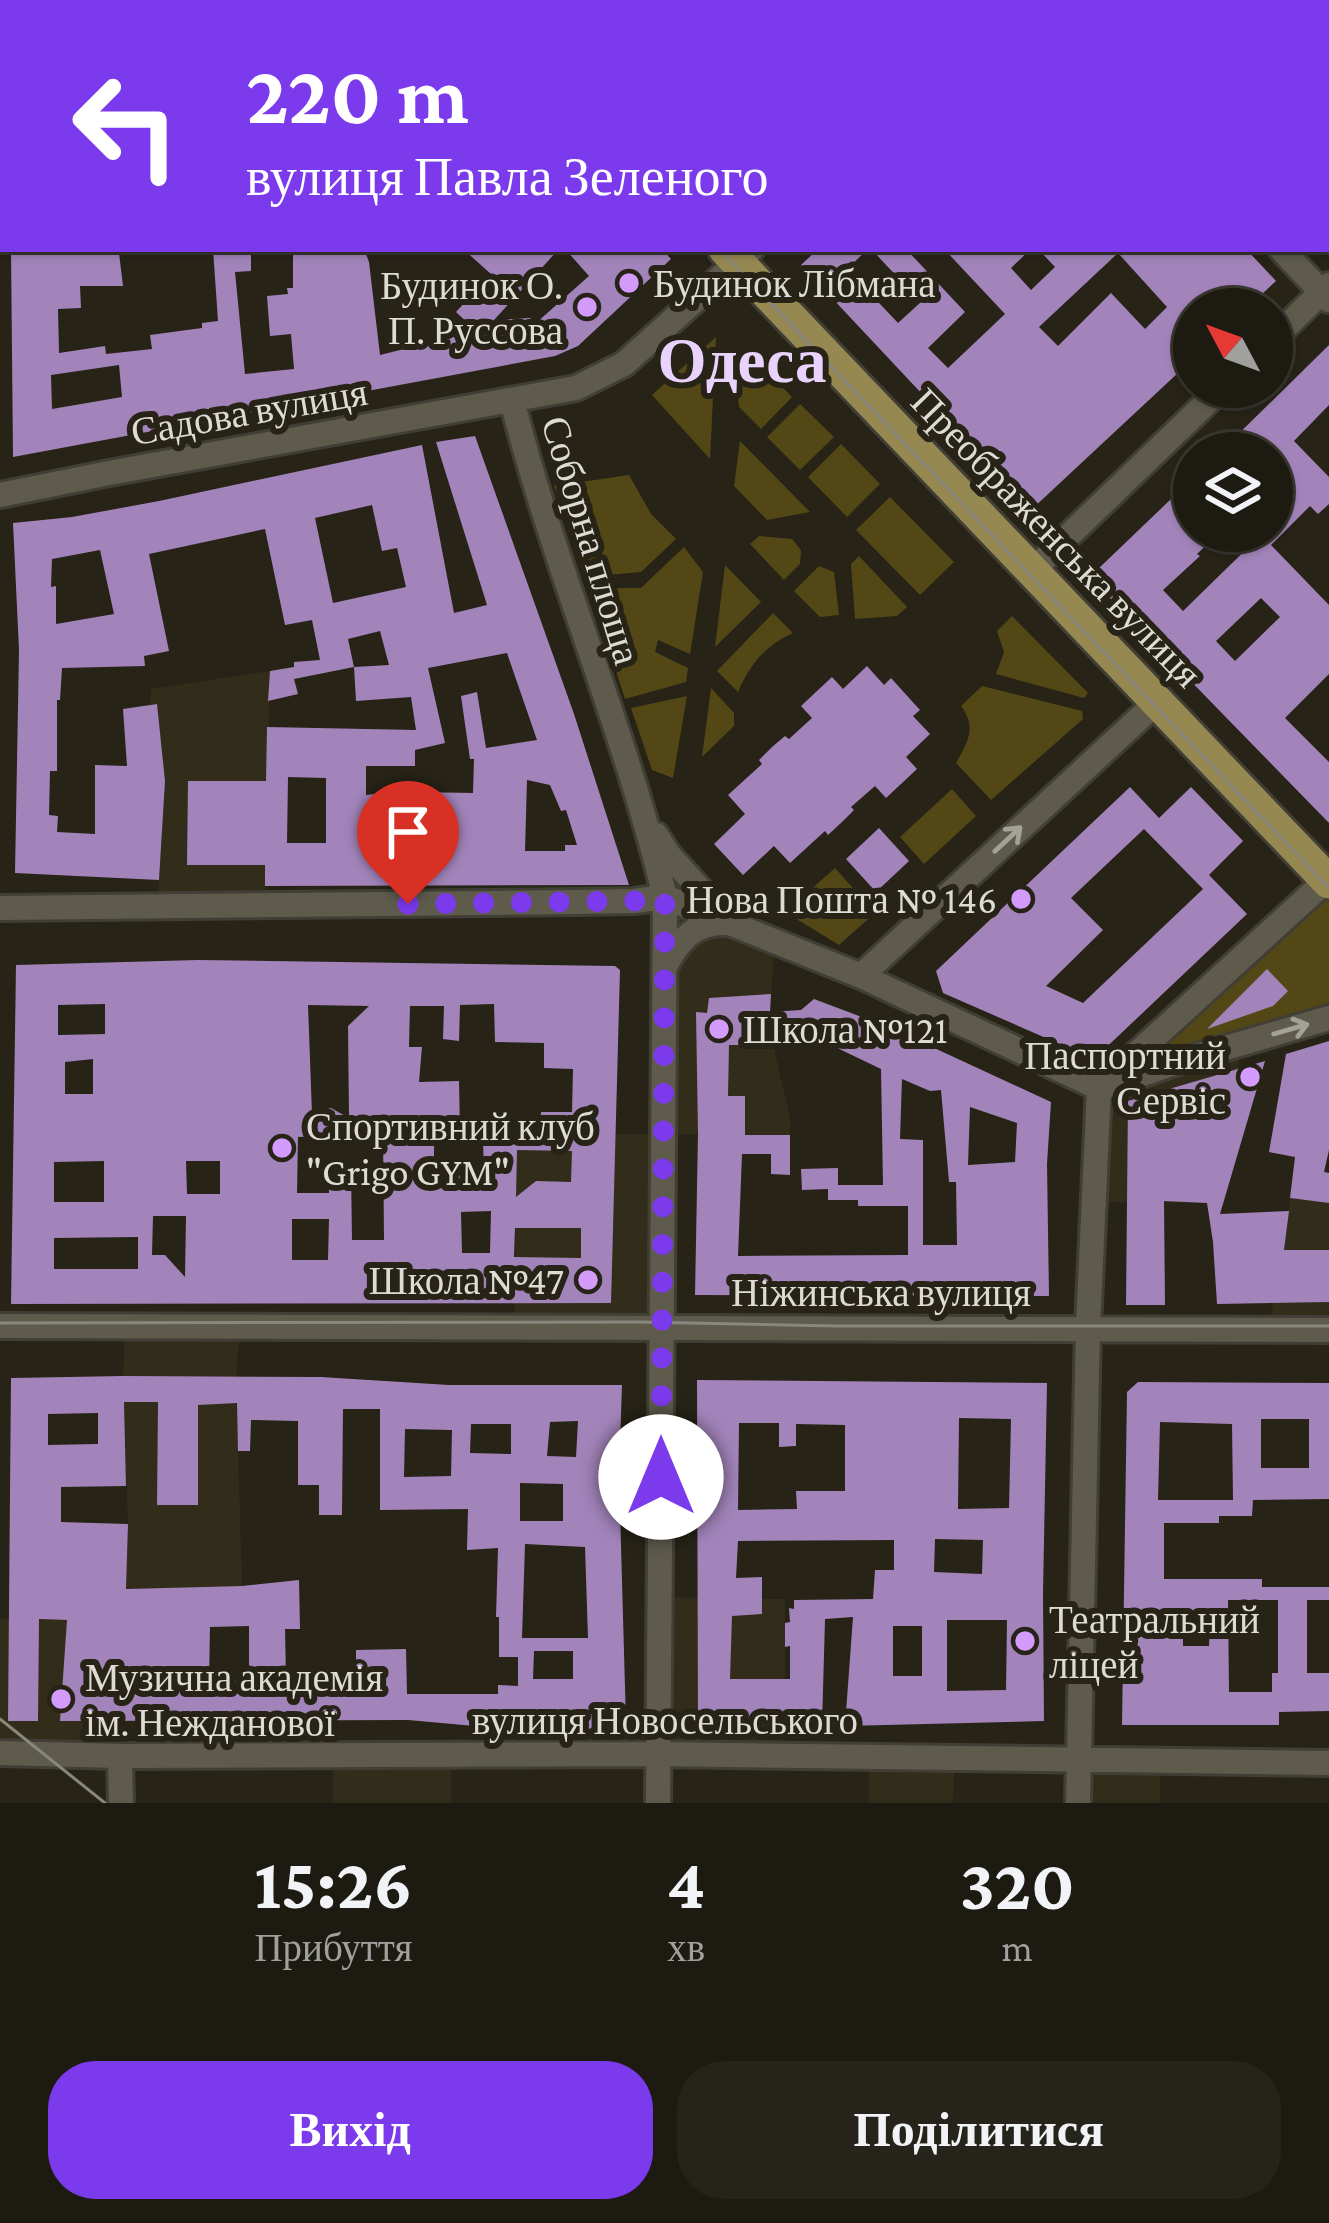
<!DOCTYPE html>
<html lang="uk">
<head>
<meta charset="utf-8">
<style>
	:root { --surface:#1d1a11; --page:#25231a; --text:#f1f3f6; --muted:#a0a19f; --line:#3b3831; --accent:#7c3aed }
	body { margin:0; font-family:"Crimson Pro",serif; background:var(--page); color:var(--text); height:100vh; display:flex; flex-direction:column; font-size:45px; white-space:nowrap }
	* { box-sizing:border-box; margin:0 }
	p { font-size:39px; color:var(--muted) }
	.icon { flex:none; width:66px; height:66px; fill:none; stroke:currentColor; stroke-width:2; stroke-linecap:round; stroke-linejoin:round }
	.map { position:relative; height:1803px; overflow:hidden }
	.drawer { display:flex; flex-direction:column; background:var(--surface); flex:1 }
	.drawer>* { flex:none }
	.guide { position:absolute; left:0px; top:0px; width:1329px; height:252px; box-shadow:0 3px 9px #0004,0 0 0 3px var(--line); background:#7c3aed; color:#fff; overflow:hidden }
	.needle { width:78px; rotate:311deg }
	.controls { position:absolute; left:1173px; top:288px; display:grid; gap:24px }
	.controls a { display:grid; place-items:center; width:120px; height:120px; border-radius:50%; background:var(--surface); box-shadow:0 3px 9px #0004,0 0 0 3px var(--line); font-size:60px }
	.pin { position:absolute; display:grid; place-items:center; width:102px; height:102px; color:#fff; margin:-123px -51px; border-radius:50% 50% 50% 0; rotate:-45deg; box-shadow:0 0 12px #0007 }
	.pin .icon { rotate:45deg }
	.me { position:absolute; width:132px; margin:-66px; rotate:0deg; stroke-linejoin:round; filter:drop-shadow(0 0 9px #0008) }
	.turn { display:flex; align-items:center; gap:42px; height:252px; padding:0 48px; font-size:54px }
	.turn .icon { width:156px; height:156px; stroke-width:2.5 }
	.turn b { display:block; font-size:84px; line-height:102px }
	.eta { display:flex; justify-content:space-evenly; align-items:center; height:204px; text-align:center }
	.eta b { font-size:72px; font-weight:700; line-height:84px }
	.button { display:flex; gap:24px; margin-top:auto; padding:24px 48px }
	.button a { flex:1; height:138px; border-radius:48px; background:var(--accent); color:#fff; font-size:48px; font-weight:700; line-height:138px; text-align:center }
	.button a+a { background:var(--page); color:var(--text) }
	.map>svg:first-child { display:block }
	.built { fill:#322d1a }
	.green { fill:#534716 }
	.building { fill:#a284ba; fill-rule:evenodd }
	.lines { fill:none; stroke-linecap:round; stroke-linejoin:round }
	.minor-casing { stroke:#413e35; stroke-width:30 }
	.major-casing { stroke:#413e35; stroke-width:39 }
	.minor { stroke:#5e5b4d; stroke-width:24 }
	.major { stroke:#968851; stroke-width:33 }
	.tram { stroke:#89877d; stroke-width:3 }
	.oneway { stroke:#a4a197 }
	.route { stroke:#7c3aed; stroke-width:21; stroke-dasharray:0 37.8 }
	.poi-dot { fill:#d39cfc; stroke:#272317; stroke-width:4.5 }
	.labels { text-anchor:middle; stroke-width:12; stroke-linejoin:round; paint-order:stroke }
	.poi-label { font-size:39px; fill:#dddbd3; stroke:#272317; text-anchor:start }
	.street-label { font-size:39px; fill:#dddbd3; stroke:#272317 }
	.town-label { font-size:63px; font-weight:bold; fill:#e9d2fb; stroke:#272317 }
</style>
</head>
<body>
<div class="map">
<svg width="1329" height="1803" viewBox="0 0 1329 1803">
	<rect width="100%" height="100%" fill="#272317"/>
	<path class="built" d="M 0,0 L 291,0 L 308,3 L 3,3 L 3,85 L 0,86 Z
		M 270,671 L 265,910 L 157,910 L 162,837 L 156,704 L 150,704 L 151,689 Z
		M 666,899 L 775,943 L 770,1010 L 775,1012 L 773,1045 L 790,1117 L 790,1135 L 664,1134 Z
		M 1243,1047 L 1205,1203 L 1095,1202 L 1100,1089 Z
		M 662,1134 L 661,1326 L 514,1326 L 516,1204 L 503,1203 L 505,1135 Z
		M 1290,1198 L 1329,1203 L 1329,1330 L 1268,1330 L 1285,1242 Z
		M 240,1329 L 236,1378 L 242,1586 L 126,1589 L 128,1524 L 123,1376 L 125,1331 Z
		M 661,1597 L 785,1599 L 785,1727 L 781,1756 L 660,1753 Z
		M 0,1619 L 124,1621 L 122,1754 L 0,1752 Z
		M 333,1756 L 451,1757 L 451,1803 L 333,1803 Z
		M 869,1759 L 955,1759 L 953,1803 L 869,1803 Z
		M 1160,1761 L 1160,1803 L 1080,1803 L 1081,1763 Z"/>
	<path class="green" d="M 698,0 L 1011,0 L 1008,3 L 701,3 Z
		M 716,337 L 710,459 L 652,395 Z
		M 760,364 L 792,397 L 761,429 L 739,407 L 737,387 Z
		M 800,404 L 834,437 L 800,470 L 767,437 Z
		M 740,441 L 810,512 L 767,520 L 734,486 Z
		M 841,444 L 880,484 L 847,517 L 808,477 Z
		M 629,475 L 651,514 L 676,539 L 641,572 L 586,577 L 554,486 Z
		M 890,497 L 954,562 L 920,595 L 856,530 Z
		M 759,536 L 792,539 L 801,550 L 800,564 L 784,580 L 750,544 Z
		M 684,547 L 703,572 L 690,654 L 658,640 L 655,652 L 688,668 L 686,682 L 625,699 L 589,588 L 641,588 Z
		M 859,556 L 907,607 L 897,616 L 855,619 L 851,564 Z
		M 725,565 L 761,602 L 715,647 Z
		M 819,566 L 834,572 L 839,615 L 820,617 L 794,591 Z
		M 773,613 L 793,633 C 765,646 750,664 738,692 L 717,671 Z
		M 1012,616 L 1088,693 L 1084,698 L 996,674 L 1004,652 L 997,631 Z
		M 982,686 L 1082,711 L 1083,719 L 991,800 L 956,763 C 968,742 977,727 961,706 Z
		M 711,688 L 734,713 L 734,726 L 702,757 Z
		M 687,696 L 673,778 L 652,770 L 631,708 Z
		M 952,789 L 976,816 L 924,864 L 900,837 Z
		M 835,868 L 875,913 L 839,945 L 798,920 L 788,910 Z
		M 1329,882 L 1329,1018 L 1099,1088 Z"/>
	<path class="building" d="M 11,249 L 119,253 L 123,286 L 80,286 L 81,308 L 58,309 L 59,353 L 105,346 L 106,354 L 152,349 L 150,335 L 202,328 L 202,323 L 218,321 L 213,249 L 251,249 L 251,271 L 235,272 L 245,374 L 294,369 L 291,334 L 270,336 L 267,296 L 288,294 L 287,288 L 293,288 L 293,249 L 364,249 L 369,262 L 380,355 L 476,331 L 456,312 L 491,274 L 463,249 L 559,249 L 494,320 L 530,318 L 536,323 L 589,276 L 565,249 L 662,249 L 671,259 L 578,346 L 555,356 L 13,457 ZM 119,365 L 122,397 L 52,409 L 51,375 Z
		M 818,249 L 868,249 L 847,269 L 898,323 L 921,302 L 871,249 L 906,249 L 965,312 L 928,348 L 948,368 L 1005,314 L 944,249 L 1031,249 L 1011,268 L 1031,290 L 1055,267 L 1038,249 L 1246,249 L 1276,281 L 1246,309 L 1194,309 L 1194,358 L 1031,510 L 801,265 ZM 1118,253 L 1167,307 L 1145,329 L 1111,293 L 1058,346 L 1039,327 Z
		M 1329,345 L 1329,405 L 1294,441 L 1329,477 L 1329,504 L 1318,514 L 1310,506 L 1271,545 L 1329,605 L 1329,674 L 1285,718 L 1329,762 L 1329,823 L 1097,585 L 1097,570 L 1194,477 L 1194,531 L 1221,531 L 1197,554 L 1200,556 L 1163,590 L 1183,611 L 1265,531 L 1272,531 L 1272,453 L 1219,453 ZM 1261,598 L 1280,617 L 1235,661 L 1216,641 Z
		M 475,436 L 574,714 L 629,885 L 265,886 L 265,865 L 187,865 L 188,781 L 266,781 L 267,727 L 416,730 L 411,697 L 356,701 L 354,667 L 294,679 L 298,694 L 268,701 L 270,671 L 294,667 L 294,662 L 320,660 L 312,620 L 285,625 L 265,529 L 149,554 L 169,651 L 144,656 L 145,666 L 62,668 L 60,700 L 57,700 L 57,771 L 50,771 L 49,815 L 58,816 L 57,832 L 95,834 L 95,765 L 127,766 L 123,709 L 157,704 L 165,781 L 159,880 L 15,873 L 19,650 L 13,523 L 72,517 L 159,501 L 422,445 L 454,613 L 487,605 L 436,442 ZM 372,505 L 382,551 L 397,548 L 406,587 L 333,603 L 315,518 ZM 100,550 L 114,614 L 56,624 L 56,586 L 51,587 L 52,559 ZM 380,631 L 389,665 L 354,667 L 348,639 ZM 507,653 L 537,740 L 486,748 L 477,692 L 461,696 L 470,759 L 474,759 L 473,793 L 416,792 L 416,832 L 374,832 L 374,794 L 366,795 L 366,766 L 415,766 L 415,750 L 445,743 L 428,668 ZM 288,777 L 326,778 L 326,843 L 287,843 ZM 527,780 L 550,785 L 561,811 L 566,810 L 577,845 L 565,845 L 565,851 L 525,851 Z
		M 867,666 L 884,685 L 891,678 L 920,710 L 913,716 L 930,734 L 906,757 L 917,769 L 886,798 L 875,786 L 851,807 L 854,810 L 842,822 L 828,835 L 825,831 L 790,863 L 774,846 L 743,875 L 714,844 L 745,814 L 728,795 L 762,764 L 759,760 L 772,747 L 785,736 L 789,739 L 812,718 L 801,706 L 832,677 L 843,689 Z
		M 1130,787 L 1159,818 L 1191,787 L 1243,841 L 1209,875 L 1247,914 L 1094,1059 L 943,993 L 936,971 ZM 1144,829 L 1203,889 L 1083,1003 L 1046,986 L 1103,930 L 1071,898 Z
		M 879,828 L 909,861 L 876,892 L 846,859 Z
		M 198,960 L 615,966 L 620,970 L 611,1303 L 11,1304 L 16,965 ZM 105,1004 L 105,1034 L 58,1035 L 58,1005 ZM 494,1004 L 495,1042 L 544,1043 L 544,1068 L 573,1069 L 572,1112 L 541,1112 L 540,1135 L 505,1135 L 504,1142 L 483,1142 L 484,1171 L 458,1172 L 457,1161 L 434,1162 L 434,1131 L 460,1131 L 459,1081 L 419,1082 L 422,1047 L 409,1047 L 410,1006 L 444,1006 L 443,1039 L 459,1041 L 460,1005 ZM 308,1005 L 369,1006 L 348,1026 L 349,1118 L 331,1108 L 312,1114 ZM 93,1059 L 93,1094 L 65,1094 L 65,1062 ZM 383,1134 L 384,1240 L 352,1240 L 351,1170 L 329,1172 L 329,1193 L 297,1193 L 298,1137 ZM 517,1150 L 572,1151 L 571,1182 L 536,1181 L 516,1197 ZM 104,1161 L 104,1202 L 54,1202 L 54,1162 ZM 186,1161 L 220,1161 L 220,1194 L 187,1194 ZM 491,1211 L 490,1253 L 462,1253 L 461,1212 ZM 153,1216 L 186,1216 L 185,1277 L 165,1255 L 152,1255 ZM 292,1219 L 329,1219 L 328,1260 L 292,1260 ZM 515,1228 L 581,1228 L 581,1258 L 514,1257 ZM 138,1237 L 138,1269 L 54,1269 L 54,1238 Z
		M 1267,969 L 1288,991 L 1273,1006 L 1207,1029 Z
		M 771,994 L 770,1012 L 801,1010 L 814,999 L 891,1028 L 1051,1102 L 1047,1164 L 1049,1296 L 695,1295 L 698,1134 L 696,1012 L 707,1013 L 709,998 ZM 773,1034 L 808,1034 L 881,1069 L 883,1185 L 838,1185 L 838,1168 L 801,1169 L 802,1190 L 828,1189 L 828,1200 L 858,1200 L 858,1206 L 908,1206 L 908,1255 L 738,1256 L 742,1154 L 771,1154 L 771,1174 L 790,1175 L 790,1135 L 745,1135 L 745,1096 L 728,1096 L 729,1045 L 773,1045 ZM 902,1079 L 930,1091 L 941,1090 L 949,1182 L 956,1182 L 957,1245 L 923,1245 L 923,1140 L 900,1139 ZM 970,1107 L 1017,1123 L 1015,1162 L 968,1165 Z
		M 1329,1041 L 1329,1150 L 1324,1172 L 1329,1173 L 1329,1203 L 1290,1198 L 1295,1157 L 1269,1152 L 1286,1054 Z
		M 1265,1061 L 1220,1214 L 1289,1211 L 1284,1250 L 1329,1250 L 1329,1302 L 1217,1304 L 1213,1242 L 1207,1203 L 1164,1201 L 1165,1305 L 1126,1305 L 1128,1101 Z
		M 123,1376 L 321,1377 L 449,1385 L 622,1385 L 619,1474 L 626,1723 L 618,1731 L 497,1728 L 408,1720 L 60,1721 L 67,1620 L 39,1619 L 38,1721 L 8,1721 L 11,1378 ZM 124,1402 L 158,1402 L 157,1505 L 198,1505 L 198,1405 L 237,1403 L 238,1451 L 250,1451 L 251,1420 L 298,1421 L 298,1485 L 319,1485 L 319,1515 L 342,1515 L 343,1409 L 380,1409 L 380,1510 L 468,1509 L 467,1550 L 498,1548 L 496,1617 L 499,1617 L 499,1657 L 518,1657 L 518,1686 L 498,1685 L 498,1694 L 407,1694 L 406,1649 L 356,1650 L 356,1674 L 286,1676 L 285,1629 L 300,1629 L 299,1580 L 242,1586 L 126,1589 L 128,1524 L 61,1522 L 61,1487 L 126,1486 ZM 98,1413 L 98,1444 L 48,1445 L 48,1414 ZM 578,1421 L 576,1457 L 547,1456 L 550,1422 ZM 471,1424 L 511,1424 L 511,1454 L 470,1453 ZM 405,1429 L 452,1430 L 451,1476 L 404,1477 ZM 520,1483 L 563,1484 L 563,1521 L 520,1521 ZM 525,1544 L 585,1547 L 588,1638 L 522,1638 ZM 249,1626 L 249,1680 L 209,1681 L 210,1627 ZM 534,1651 L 573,1651 L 573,1679 L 533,1679 Z
		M 697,1380 L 1047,1383 L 1043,1593 L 1044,1721 L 845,1726 L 853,1617 L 825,1619 L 822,1726 L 698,1727 ZM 959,1418 L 1011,1419 L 1009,1508 L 958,1509 ZM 739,1423 L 779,1423 L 779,1447 L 796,1446 L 796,1424 L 845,1425 L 845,1491 L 796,1491 L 797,1509 L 738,1510 ZM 935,1539 L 983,1540 L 982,1574 L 934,1572 ZM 894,1540 L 894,1570 L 875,1570 L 873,1599 L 794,1600 L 794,1609 L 789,1608 L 790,1622 L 785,1623 L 785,1647 L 790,1646 L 790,1679 L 730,1679 L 732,1616 L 762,1614 L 762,1577 L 736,1578 L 738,1541 ZM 947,1620 L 1007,1620 L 1006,1690 L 947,1691 ZM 893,1626 L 922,1626 L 922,1676 L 893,1676 Z
		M 1138,1382 L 1329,1383 L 1329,1499 L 1253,1500 L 1252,1516 L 1219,1516 L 1219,1523 L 1164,1523 L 1164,1579 L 1262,1579 L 1262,1587 L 1329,1587 L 1329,1600 L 1307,1600 L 1307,1673 L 1329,1673 L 1329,1711 L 1279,1712 L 1279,1725 L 1122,1725 L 1127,1392 ZM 1261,1419 L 1309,1419 L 1309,1468 L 1261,1468 ZM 1160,1422 L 1232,1424 L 1233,1500 L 1158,1500 ZM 1228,1600 L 1278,1600 L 1278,1673 L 1272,1673 L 1272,1692 L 1229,1692 ZM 1183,1618 L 1210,1618 L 1209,1646 L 1183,1646 Z"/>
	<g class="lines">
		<g class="minor-casing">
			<path id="minor" d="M 1045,0 L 1048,3
				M 1014,3 L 1018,0
				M 0,85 L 3,85
				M 1281,249 L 1329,300
				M 1272,340 L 1329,285
				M 512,400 C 554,568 625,729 665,897 L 658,1803
				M 0,495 L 109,473 L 576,388 L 624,364 L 752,249
				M 1032,571 L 1223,387
				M 656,835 L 668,854 L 726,918
				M 0,908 L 576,902 L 634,901 L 665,897 L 861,976 L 1099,1088
				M 666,965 C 679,940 695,922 725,923
				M 861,976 L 1157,702
				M 1107,1086 L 1184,1060 L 1329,1018
				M 1099,1088 L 1329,878
				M 0,1326 L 1329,1330
				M 0,1753 L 120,1756 L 658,1754 L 1329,1763
				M 120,1756 L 121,1803
				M 1078,1803 L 1088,1326 L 1099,1088"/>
		</g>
		<g class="major-casing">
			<path id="major" d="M 490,0 L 493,3
				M 725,249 L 1329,882"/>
		</g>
		<use href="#minor" class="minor"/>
		<use href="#major" class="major"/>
		<path class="tram" d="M 481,0 L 484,3
			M 719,249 L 1329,888
			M 0,1323 L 641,1322 L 837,1326 L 1329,1326
			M 0,1719 L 105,1803"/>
	</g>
	<defs><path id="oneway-shaft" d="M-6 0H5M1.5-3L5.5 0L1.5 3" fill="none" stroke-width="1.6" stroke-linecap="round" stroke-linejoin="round" transform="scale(3)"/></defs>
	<g class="oneway">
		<use href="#oneway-shaft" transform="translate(1008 839) rotate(-43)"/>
		<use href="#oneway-shaft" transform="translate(1291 1029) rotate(-16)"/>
	</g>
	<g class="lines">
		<path class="route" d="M 408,904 L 634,901 L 665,897 L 661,1477"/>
	</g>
	<g class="poi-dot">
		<circle cx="629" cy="283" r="12"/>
		<circle cx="587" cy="307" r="12"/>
		<circle cx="1021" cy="899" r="12"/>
		<circle cx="719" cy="1029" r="12"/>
		<circle cx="1250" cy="1077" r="12"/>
		<circle cx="282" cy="1148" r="12"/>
		<circle cx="588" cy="1280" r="12"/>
		<circle cx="1025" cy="1641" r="12"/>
		<circle cx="61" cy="1699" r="12"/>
	</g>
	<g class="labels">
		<g class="poi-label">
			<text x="653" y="297">Будинок Лібмана</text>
			<text x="563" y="299" text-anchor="end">Будинок О.<tspan x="563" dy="45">П. Руссова</tspan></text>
			<text x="997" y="913" text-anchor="end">Нова Пошта № 146</text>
			<text x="743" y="1043">Школа №121</text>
			<text x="1226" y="1069" text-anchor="end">Паспортний<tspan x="1226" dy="45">Сервіс</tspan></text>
			<text x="306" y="1140">Спортивний клуб<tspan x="306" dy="45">"Grigo GYM"</tspan></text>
			<text x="564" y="1294" text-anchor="end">Школа №47</text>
			<text x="1049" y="1633">Театральний<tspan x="1049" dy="45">ліцей</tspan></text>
			<text x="85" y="1691">Музична академія<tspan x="85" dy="45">ім. Нежданової</tspan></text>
		</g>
		<g class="street-label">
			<text transform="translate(249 411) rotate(-10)" y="14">Садова вулиця</text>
			<text transform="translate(1057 537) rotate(46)" y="14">Преображенська вулиця</text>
			<text transform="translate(592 540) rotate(73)" y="14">Соборна площа</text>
			<text x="881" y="1306">Ніжинська вулиця</text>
			<text x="665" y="1734">вулиця Новосельського</text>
		</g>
		<g class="town-label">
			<text x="742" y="382">Одеса</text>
		</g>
	</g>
</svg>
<div class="controls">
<a><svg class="needle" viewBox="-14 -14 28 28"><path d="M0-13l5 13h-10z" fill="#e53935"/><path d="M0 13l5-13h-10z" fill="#a0a19f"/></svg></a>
<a><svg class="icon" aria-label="layers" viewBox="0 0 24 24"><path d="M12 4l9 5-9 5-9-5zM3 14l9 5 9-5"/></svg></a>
</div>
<div class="pin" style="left:408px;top:904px;background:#d93025"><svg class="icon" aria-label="arrive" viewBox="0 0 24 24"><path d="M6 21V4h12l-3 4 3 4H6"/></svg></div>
<svg class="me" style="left:661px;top:1477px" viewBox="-20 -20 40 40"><circle r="19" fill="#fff"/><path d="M0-13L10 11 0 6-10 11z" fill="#7c3aed"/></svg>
<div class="guide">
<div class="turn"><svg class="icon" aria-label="left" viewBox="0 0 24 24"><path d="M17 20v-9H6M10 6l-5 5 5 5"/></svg><div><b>220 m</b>вулиця Павла Зеленого</div></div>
</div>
</div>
<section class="drawer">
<div class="eta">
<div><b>15:26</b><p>Прибуття</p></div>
<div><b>4</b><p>хв</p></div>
<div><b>320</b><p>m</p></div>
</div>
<div class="button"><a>Вихід</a><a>Поділитися</a></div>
</section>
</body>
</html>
